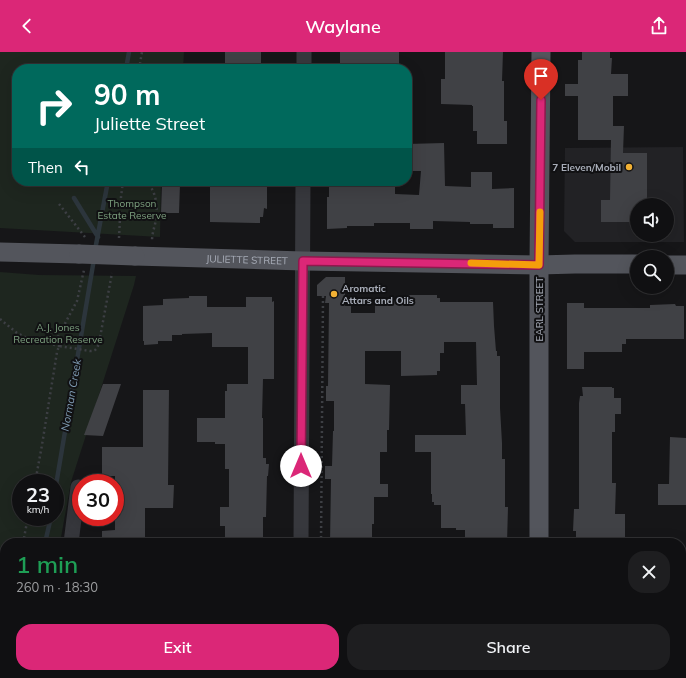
<!DOCTYPE html>
<html lang="en">
<head>
<meta charset="utf-8">
<style>
	:root { --surface:#101012; --page:#1e1e20; --text:#f1f3f6; --muted:#9c9d9f; --line:#303032; --accent:#db2777 }
	body { margin:0; font-family:Mulish,sans-serif; background:var(--page); color:var(--text); height:100vh; display:flex; flex-direction:column; font-size:15px; white-space:nowrap }
	* { box-sizing:border-box; margin:0 }
	p { font-size:13px; color:var(--muted) }
	.icon { flex:none; width:22px; height:22px; fill:none; stroke:currentColor; stroke-width:2; stroke-linecap:round; stroke-linejoin:round }
	.map { position:relative; flex:1; overflow:hidden }
	.drawer { position:absolute; left:0px; top:486px; width:686px; height:140px; display:flex; flex-direction:column; background:var(--surface); border-radius:16px 16px 0 0; box-shadow:0 4px 16px #0002,0 0 0 1px var(--line) }
	.drawer>* { flex:none }
	.guide { position:absolute; left:12px; top:12px; width:400px; height:122px; border-radius:16px; box-shadow:0 4px 16px #0002,0 0 0 1px var(--line); background:#00695c; color:#fff; overflow:hidden }
	.fabs { position:absolute; left:630px; top:146px; display:grid; gap:8px }
	.fabs a { display:grid; place-items:center; width:44px; height:44px; border-radius:50%; background:var(--surface); box-shadow:0 4px 16px #0002,0 0 0 1px var(--line); font-size:20px }
	.speed { position:absolute; left:12px; top:422px; display:flex; gap:8px; font-size:20px; font-weight:700; text-align:center }
	.speed>* { display:grid; place-content:center; width:52px; height:52px; border-radius:50%; background:var(--surface); box-shadow:0 4px 16px #0002,0 0 0 1px var(--line); line-height:1 }
	.speed small { font-size:10px; font-weight:400 }
	.speed .limit { border:6px solid #d22; background:#fff; color:#111 }
	.pin { position:absolute; display:grid; place-items:center; width:34px; height:34px; color:#fff; margin:-41px -17px; border-radius:50% 50% 50% 0; rotate:-45deg; box-shadow:0 0 4px #0007 }
	.pin .icon { rotate:45deg }
	.me { position:absolute; width:44px; margin:-22px; rotate:0deg; stroke-linejoin:round; filter:drop-shadow(0 0 3px #0008) }
	.turn { display:flex; align-items:center; gap:14px; height:84px; padding:0 16px; font-size:18px }
	.turn .icon { width:52px; height:52px; stroke-width:2.5 }
	.turn b { display:block; font-size:28px; line-height:34px }
	.then { display:flex; align-items:center; height:38px; padding:0 16px; background:#0003; gap:8px; font-size:15px }
	.round { display:grid; place-items:center; flex:none; width:42px; height:42px; border-radius:16px; background:var(--page) }
	.head { display:flex; align-items:center; justify-content:space-between; height:68px; padding:0 16px }
	h1 { font-size:24px; font-weight:600; line-height:30px; color:#1e9e55 }
	.primary-button { display:flex; gap:8px; margin-top:auto; padding:8px 16px }
	.primary-button a { flex:1; height:46px; border-radius:16px; background:var(--accent); color:#fff; font-size:16px; font-weight:600; line-height:46px; text-align:center }
	.primary-button a+a { background:var(--page); color:var(--text) }
	header { display:flex; justify-content:space-between; align-items:center; height:52px; padding:0 16px; background:var(--accent); color:#fff; font-size:18px; font-weight:600 }
	.map>svg:first-child { display:block }
	.built { fill:#222225; fill-rule:evenodd }
	.green { fill:#1e261f; fill-rule:evenodd }
	.lines { fill:none; stroke-linecap:round; stroke-linejoin:round }
	.stream { stroke:#2c353c; stroke-width:4.5 }
	.building { fill:#404145 }
	.path { stroke:#3d3f44; stroke-width:2.5; stroke-dasharray:2 3; stroke-linecap:butt }
	.minor { stroke:#37383d; stroke-width:15 }
	.major { stroke:#53555c; stroke-width:19 }
	.major-bridge { stroke:#53555c; stroke-width:19 }
	.route-casing { stroke:#8e194d; stroke-width:10 }
	.route { stroke:#db2777; stroke-width:7 }
	.slow { stroke:#f59e0b; stroke-width:7 }
	.poi-dot { fill:#f2b134; stroke:#111113; stroke-width:1.5 }
	.labels { text-anchor:middle; stroke-width:4; stroke-linejoin:round; paint-order:stroke }
	.poi-label { font-size:10px; font-weight:bold; fill:#a8adb8; stroke:#111113; text-anchor:end }
	.park-label { font-size:10px; fill:#7fa381; stroke:#111113 }
	.street-label { font-size:10px; fill:#a8adb8; stroke:#111113 }
	.water-label { font-size:11px; font-style:italic; fill:#7f9bb3; stroke:#111113 }
</style>
</head>
<body>
<header><svg class="icon" aria-label="back" viewBox="0 0 24 24"><path d="M15 5l-7 7 7 7"/></svg>Waylane<svg class="icon" aria-label="share" viewBox="0 0 24 24"><path d="M12 15V3M7 8l5-5 5 5M5 13v7h14v-7"/></svg></header>
<div class="map">
<svg width="686" height="626" viewBox="0 0 686 626">
	<rect width="100%" height="100%" fill="#161618"/>
	<path class="built" d="M 683,95 L 684,190 L 575,190 L 564,179 L 565,96 ZM 637,153 L 667,153 L 667,183 L 637,183 Z"/>
	<path class="green" d="M 0,0 L 184,0 L 183,17 L 17,17 L 17,129 L 161,129 L 160,185 L 0,176 Z
		M 0,220 L 39,223 L 136,224 L 134,233 L 71,430 L 60,491 L 5,491 L 5,621 L 52,621 L 52,626 L 0,626 ZM 21,431 L 55,431 L 55,465 L 21,465 Z"/>
	<g class="lines">
		<path class="stream" d="M 126,17 L 129,0
			M 74,146 L 98,185
			M 95,198 L 108,129
			M 55,439 L 94,207
			M 45,491 L 51,465
			M 13,626 L 15,621"/>
	</g>
	<path class="building" d="M 225,0 L 261,0 L 261,16 L 225,16 Z
		M 340,0 L 399,0 L 399,17 L 340,17 Z
		M 445,0 L 503,0 L 502,29 L 504,29 L 504,69 L 507,69 L 507,92 L 477,92 L 477,79 L 473,79 L 473,54 L 472,54 L 472,53 L 441,52 L 441,27 L 445,27 Z
		M 582,0 L 610,0 L 610,6 L 612,6 L 611,22 L 628,22 L 628,44 L 613,44 L 613,74 L 624,74 L 623,101 L 647,101 L 647,153 L 637,153 L 637,170 L 601,170 L 601,148 L 610,148 L 611,88 L 578,88 L 578,44 L 565,44 L 565,32 L 578,32 L 578,8 L 582,8 Z
		M 444,91 L 445,134 L 471,135 L 471,120 L 492,120 L 492,137 L 514,136 L 514,176 L 493,176 L 493,172 L 470,172 L 470,170 L 433,169 L 433,177 L 410,177 L 410,171 L 374,171 L 374,174 L 347,174 L 347,176 L 327,177 L 327,145 L 329,145 L 329,132 L 356,133 L 356,130 L 360,129 L 395,129 L 395,142 L 419,143 L 421,119 L 407,119 L 407,92 Z
		M 210,129 L 267,129 L 267,157 L 264,156 L 263,165 L 260,165 L 260,171 L 210,170 Z
		M 162,132 L 180,132 L 179,161 L 161,161 Z
		M 326,225 L 345,225 L 345,254 L 351,254 L 351,261 L 375,261 L 375,249 L 401,248 L 401,246 L 405,246 L 405,243 L 437,243 L 437,246 L 440,246 L 440,250 L 493,250 L 494,274 L 496,299 L 497,299 L 497,304 L 500,304 L 500,356 L 502,391 L 502,407 L 505,407 L 505,455 L 508,455 L 507,491 L 465,491 L 465,478 L 456,478 L 456,476 L 441,476 L 441,453 L 434,453 L 434,450 L 432,450 L 432,442 L 431,442 L 431,400 L 415,400 L 415,383 L 466,383 L 465,352 L 461,352 L 461,333 L 477,333 L 476,290 L 444,290 L 444,301 L 440,301 L 440,319 L 437,319 L 437,323 L 401,324 L 401,299 L 365,299 L 365,332 L 390,333 L 389,378 L 387,378 L 387,400 L 380,400 L 380,432 L 388,432 L 388,445 L 374,445 L 374,472 L 372,472 L 372,490 L 371,490 L 371,491 L 330,491 L 331,427 L 325,427 L 325,414 L 332,414 L 333,379 L 334,379 L 334,349 L 326,349 L 326,334 L 328,334 L 329,251 L 325,251 L 326,244 L 317,244 L 317,233 Z
		M 189,244 L 207,244 L 207,255 L 246,255 L 246,245 L 272,245 L 272,250 L 274,249 L 274,327 L 263,327 L 262,366 L 263,366 L 263,406 L 266,406 L 266,412 L 269,412 L 268,424 L 267,424 L 266,465 L 263,465 L 263,487 L 261,487 L 261,491 L 230,491 L 230,489 L 225,490 L 225,474 L 220,474 L 220,455 L 229,455 L 229,417 L 225,417 L 225,392 L 215,392 L 215,390 L 197,390 L 197,366 L 225,366 L 225,339 L 227,339 L 227,332 L 248,332 L 248,295 L 212,295 L 212,281 L 182,282 L 182,283 L 172,283 L 172,289 L 158,289 L 158,292 L 144,293 L 144,289 L 143,289 L 143,254 L 163,253 L 163,247 L 189,246 Z
		M 567,251 L 584,251 L 584,256 L 650,256 L 650,253 L 675,252 L 676,254 L 684,254 L 684,287 L 626,287 L 626,292 L 622,292 L 622,300 L 584,300 L 584,317 L 567,317 Z
		M 103,332 L 121,332 L 103,384 L 84,383 Z
		M 582,335 L 612,335 L 612,336 L 614,336 L 614,346 L 621,346 L 621,362 L 615,362 L 615,380 L 612,380 L 612,431 L 616,431 L 615,462 L 625,462 L 625,491 L 576,491 L 576,479 L 573,479 L 574,457 L 579,457 L 579,351 L 580,344 L 583,344 Z
		M 143,338 L 169,338 L 168,433 L 174,433 L 173,456 L 145,456 L 145,491 L 102,491 L 102,479 L 115,478 L 115,424 L 102,424 L 102,395 L 143,395 Z
		M 670,385 L 686,386 L 686,453 L 658,453 L 658,432 L 669,432 Z"/>
	<g class="lines">
		<path class="path" d="M 139,17 L 142,0
			M 145,129 C 156,137 158,154 156,167 C 155,174 152,181 152,189
			M 59,152 L 85,185
			M 119,186 L 121,145 L 123,129
			M 0,267 L 17,281 L 25,285 L 59,294 L 58,285 L 61,279 L 77,249 L 84,218
			M 35,431 L 42,393 L 57,300 L 59,294 L 90,299 C 96,299 97,297 99,291 L 112,221
			M 23,491 L 28,465
			M 321,491 L 323,244
			M 0,606 L 5,581
			M 320,626 L 320,621"/>
		<path class="minor" d="M 304,17 L 304,0
			M 71,491 L 78,435
			M 301,491 L 303,129
			M 64,626 L 64,621
			M 300,626 L 300,621"/>
		<g class="major">
			<path d="M 0,200 L 79,202"/>
			<path id="s1" d="M 135,204 L 303,209 L 539,213 L 575,212 L 637,212"/>
			<path d="M 667,213 L 686,213"/>
			<path d="M 539,491 L 539,213 L 541,0"/>
			<path d="M 538,626 L 538,621"/>
		</g>
		<path class="major-bridge" d="M 79,202 L 135,204"/>
	</g>
	<g class="lines">
		<g class="route-casing">
			<path id="route" d="M 301,414 L 303,209 L 539,213 L 541,48"/>
		</g>
		<use href="#route" class="route"/>
		<path class="slow" d="M 471,211 L 539,213 L 540,160"/>
	</g>
	<g class="poi-dot">
		<circle cx="629" cy="115" r="4"/>
		<circle cx="334" cy="242" r="4"/>
	</g>
	<g class="labels">
		<g class="poi-label">
			<text x="621" y="119">7 Eleven/Mobil</text>
			<text x="342" y="240" text-anchor="start">Aromatic<tspan x="342" dy="12">Attars and Oils</tspan></text>
		</g>
		<g class="park-label">
			<text x="132" y="155">Thompson<tspan x="132" dy="12">Estate Reserve</tspan></text>
			<text x="58" y="279">A.J. Jones<tspan x="58" dy="12">Recreation Reserve</tspan></text>
		</g>
		<g class="street-label">
			<text dy="4" stroke="none"><textPath href="#s1" startOffset="112">JULIETTE STREET</textPath></text>
			<text transform="translate(539 257) rotate(-90)" y="4">EARL STREET</text>
		</g>
		<g class="water-label">
			<text transform="translate(71 343) rotate(-80)" y="4">Norman Creek</text>
		</g>
	</g>
</svg>
<div class="fabs">
<a><svg class="icon" aria-label="sound" viewBox="0 0 24 24"><path d="M4 9h4l5-4v14l-5-4H4zM17 9q2 3 0 6"/></svg></a>
<a><svg class="icon" aria-label="search" viewBox="0 0 24 24"><circle cx="10" cy="10" r="6"/><path d="M15 15l6 6"/></svg></a>
</div>
<div class="speed"><div>23<small>km/h</small></div><div class="limit">30</div></div>
<div class="pin" style="left:541px;top:48px;background:#d93025"><svg class="icon" aria-label="arrive" viewBox="0 0 24 24"><path d="M6 21V4h12l-3 4 3 4H6"/></svg></div>
<svg class="me" style="left:301px;top:414px" viewBox="-20 -20 40 40"><circle r="19" fill="#fff"/><path d="M0-13L10 11 0 6-10 11z" fill="#db2777"/></svg>
<div class="guide">
<div class="turn"><svg class="icon" aria-label="right" viewBox="0 0 24 24"><path d="M7 20v-9h11M14 6l5 5-5 5"/></svg><div><b>90 m</b>Juliette Street</div></div>
<div class="then">Then<svg class="icon" aria-label="left" viewBox="0 0 24 24"><path d="M17 20v-9H6M10 6l-5 5 5 5"/></svg></div>
</div>
<section class="drawer">
<div class="head"><div><h1>1 min</h1><p>260 m · 18:30</p></div><a class="round"><svg class="icon" aria-label="close" viewBox="0 0 24 24"><path d="M6 6l12 12M18 6L6 18"/></svg></a></div>
<div class="primary-button"><a>Exit</a><a>Share</a></div>
</section>
</div>
</body>
</html>
